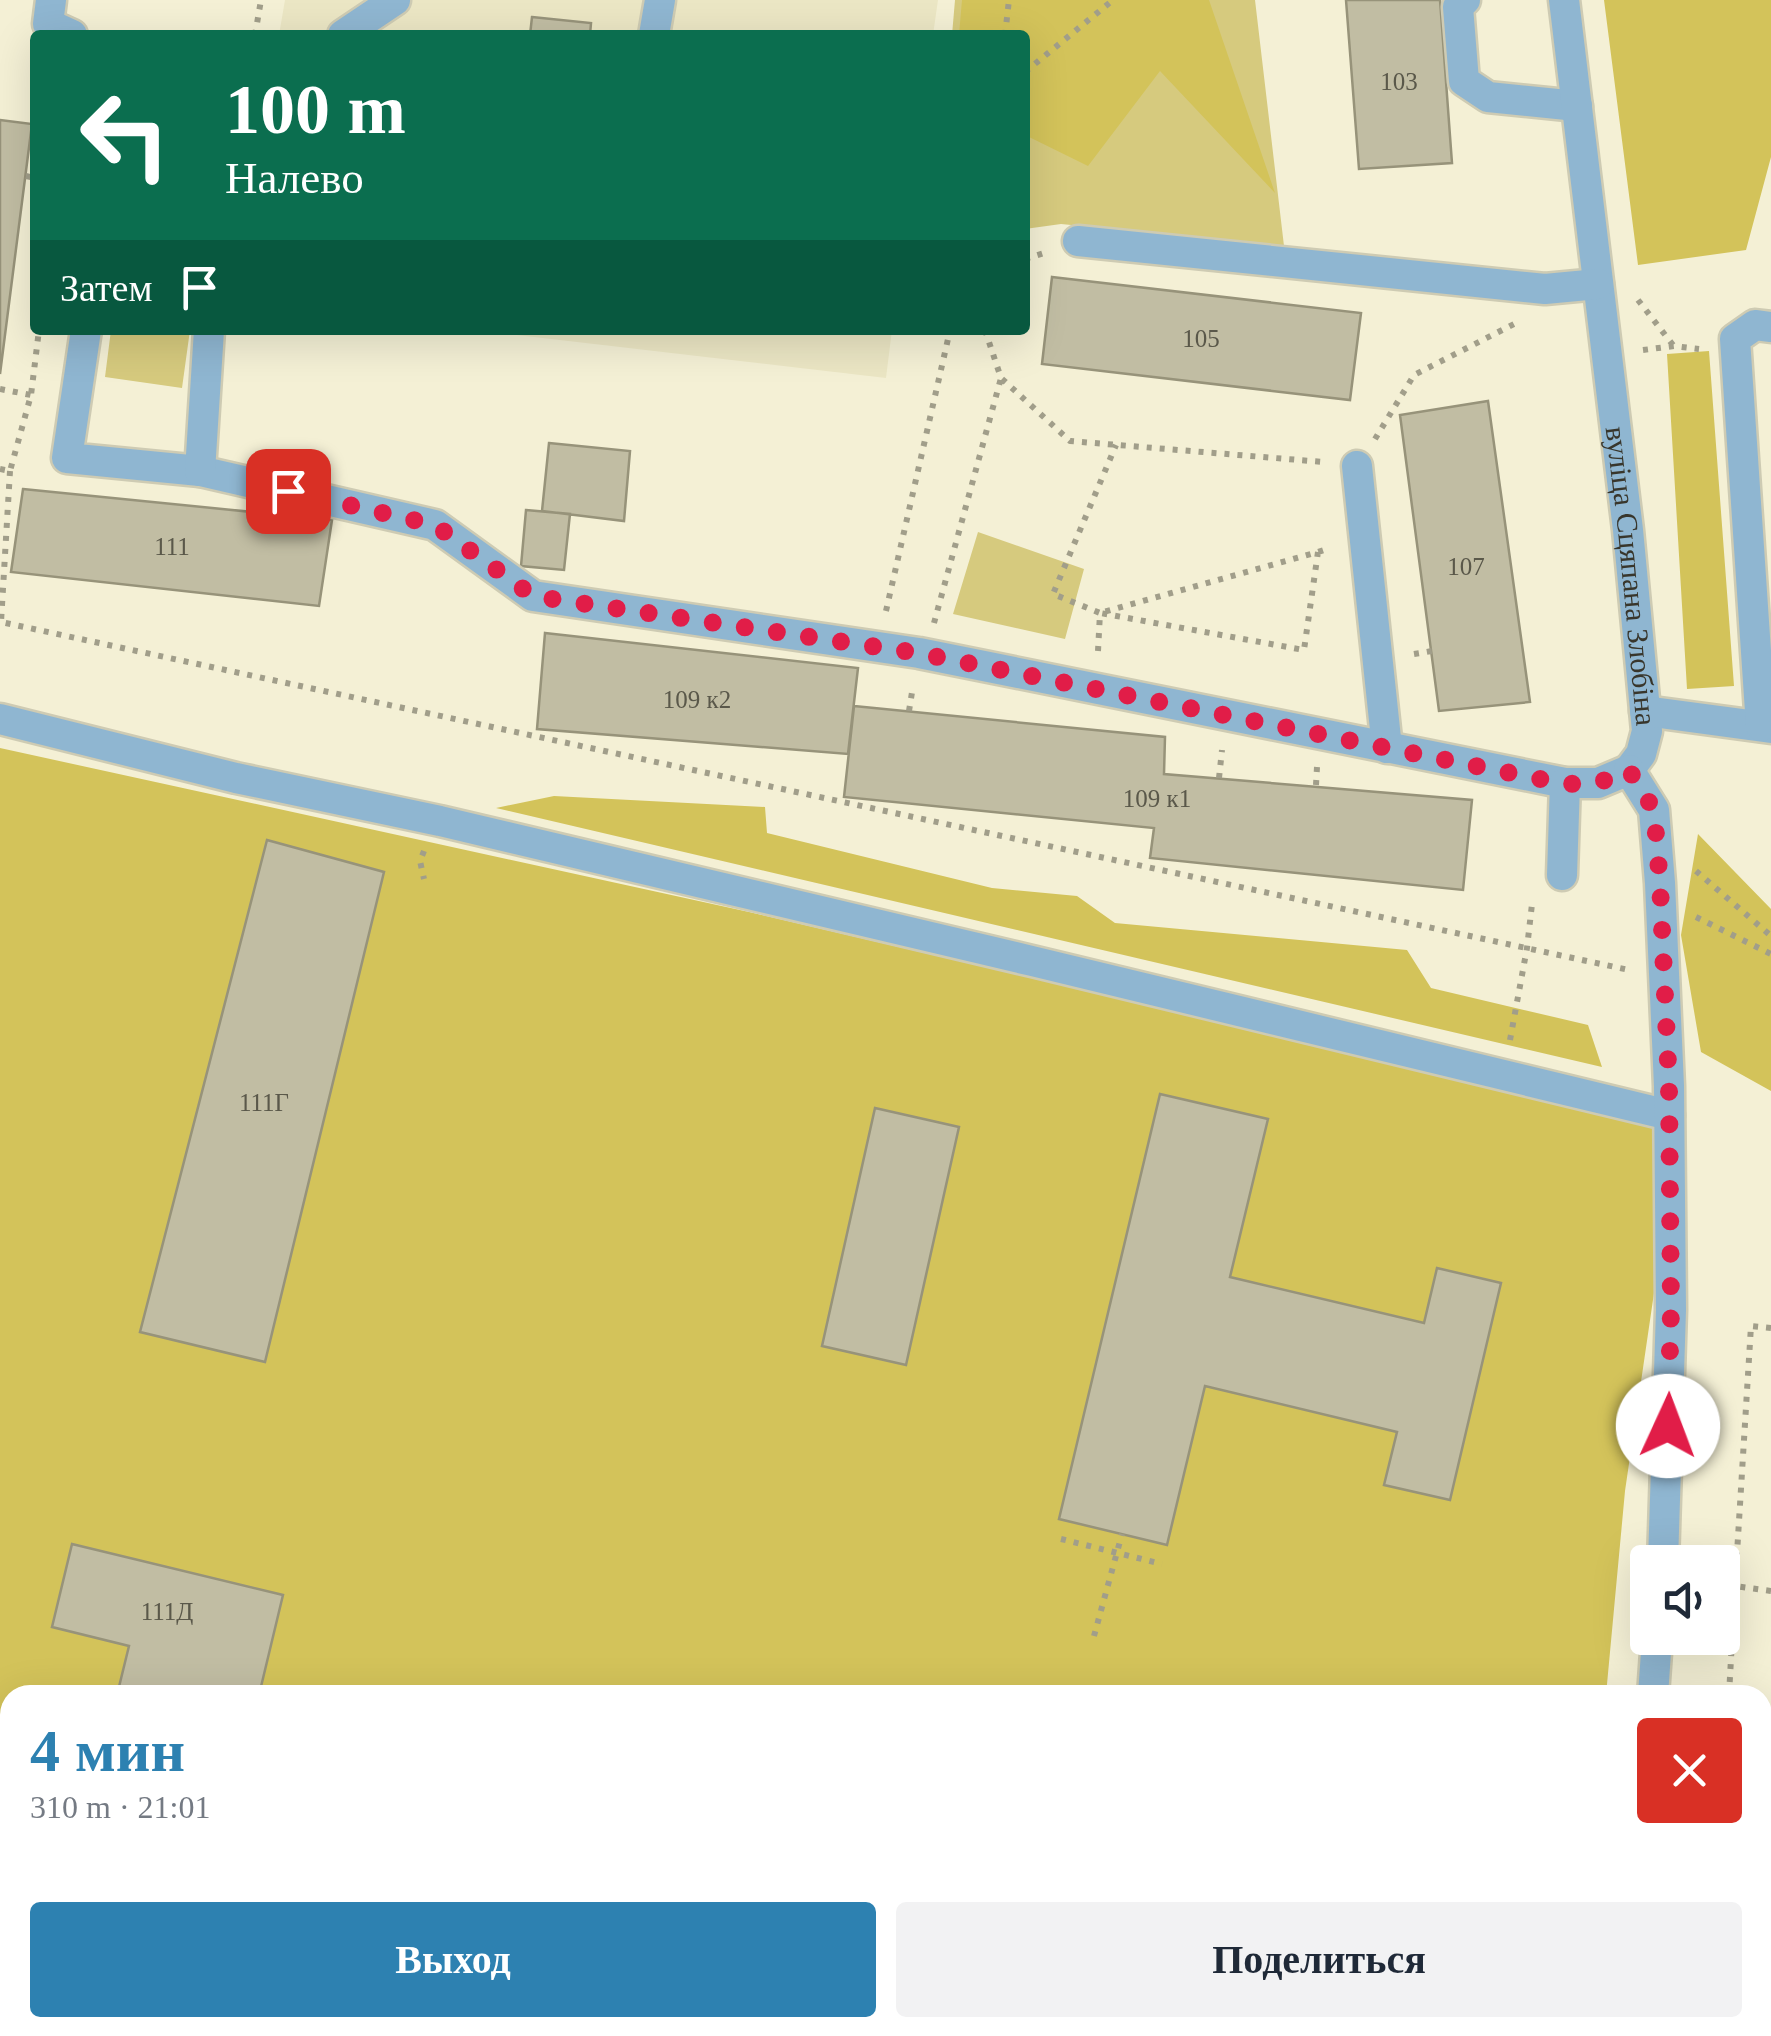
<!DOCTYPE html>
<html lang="ru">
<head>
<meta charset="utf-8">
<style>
	:root { --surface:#fff; --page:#f2f2f3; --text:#1f2937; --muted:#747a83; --accent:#2d81b1 }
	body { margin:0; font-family:"Times New Roman",serif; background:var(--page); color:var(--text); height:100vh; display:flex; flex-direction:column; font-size:38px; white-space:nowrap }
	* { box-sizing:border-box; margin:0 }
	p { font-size:32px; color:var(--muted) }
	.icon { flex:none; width:55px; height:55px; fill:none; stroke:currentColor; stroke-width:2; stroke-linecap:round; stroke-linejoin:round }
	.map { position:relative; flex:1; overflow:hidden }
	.side { position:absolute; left:0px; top:1685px; width:1772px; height:352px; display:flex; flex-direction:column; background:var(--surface); border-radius:30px 30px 0 0; box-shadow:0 10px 40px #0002 }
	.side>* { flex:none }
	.guide { position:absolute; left:30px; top:30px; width:1000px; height:305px; border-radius:10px; box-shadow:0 10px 40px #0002; background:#0b6e4f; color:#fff; overflow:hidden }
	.fabs { position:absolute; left:1630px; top:1545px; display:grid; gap:20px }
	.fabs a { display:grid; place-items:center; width:110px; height:110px; border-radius:10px; background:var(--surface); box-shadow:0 10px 40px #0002; font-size:50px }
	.pin { position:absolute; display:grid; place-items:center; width:85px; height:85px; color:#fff; margin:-42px; border-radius:20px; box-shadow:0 5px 15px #0006 }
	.me { position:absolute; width:110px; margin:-55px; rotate:2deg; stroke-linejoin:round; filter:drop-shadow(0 0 8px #0008) }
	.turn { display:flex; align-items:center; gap:35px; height:210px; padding:0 30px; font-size:45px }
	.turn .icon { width:130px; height:130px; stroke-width:2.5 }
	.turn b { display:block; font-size:70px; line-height:85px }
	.then { display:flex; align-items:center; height:95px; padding:0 30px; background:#0003; gap:20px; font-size:38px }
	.round { display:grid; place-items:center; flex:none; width:105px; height:105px; border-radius:10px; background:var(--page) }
	.headline { display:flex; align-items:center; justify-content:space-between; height:170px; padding:0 30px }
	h1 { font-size:60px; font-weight:800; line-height:75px; color:var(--accent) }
	.action { display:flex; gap:20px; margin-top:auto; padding:20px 30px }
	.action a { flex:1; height:115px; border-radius:10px; background:var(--accent); color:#fff; font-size:40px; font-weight:800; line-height:115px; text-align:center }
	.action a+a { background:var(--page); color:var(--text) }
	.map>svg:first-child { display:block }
	.built { fill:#ebe6c4 }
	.green { fill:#d6ca7e }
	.forest { fill:#d3c35a }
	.building { fill:#c1bda3; stroke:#97937a; stroke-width:2.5 }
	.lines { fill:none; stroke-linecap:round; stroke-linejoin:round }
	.minor-casing { stroke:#cecbb3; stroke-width:35 }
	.path { stroke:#a19e8a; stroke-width:6; stroke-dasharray:5 8; stroke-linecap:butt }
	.minor { stroke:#8fb6d1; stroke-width:30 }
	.route { stroke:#e11d48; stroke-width:18; stroke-dasharray:0 32.4 }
	.labels { text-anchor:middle; stroke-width:8; stroke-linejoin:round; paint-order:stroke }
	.number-label { font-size:25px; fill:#5a584a }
	.street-label { font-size:30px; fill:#38362c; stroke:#f4f0d5 }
</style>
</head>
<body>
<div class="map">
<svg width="1771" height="2036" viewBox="0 0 1771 2036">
	<rect width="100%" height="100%" fill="#f4f0d5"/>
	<path class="built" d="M 285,0 L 938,0 L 933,35 L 279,35 Z
		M 474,330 L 892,330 L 886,378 Z"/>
	<path class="green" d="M 955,0 L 1255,0 L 1284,246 L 1061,224 L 1025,229 L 1025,35 L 952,35 Z
		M 111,330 L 190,330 L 182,388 L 105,377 Z
		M 978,532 L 1084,569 L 1065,639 L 953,614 Z"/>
	<path class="forest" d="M 962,0 L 1209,0 L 1275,193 L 1160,71 L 1088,166 L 1025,135 L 1025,35 L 959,35 Z
		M 1604,0 L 1771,0 L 1771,157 L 1746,250 L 1638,265 Z
		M 1709,351 L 1734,686 L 1687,689 L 1667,354 Z
		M 0,748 L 749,912 L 1659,1124 L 1660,1252 L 1625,1491 L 1606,1695 L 10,1695 L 10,2025 L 0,2023 Z
		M 554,796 L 765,807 L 767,833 L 992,888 L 1077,896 L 1115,923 L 1407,950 L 1431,988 L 1588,1025 L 1602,1067 L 496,808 Z
		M 1698,834 L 1771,909 L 1771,1091 L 1701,1052 L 1681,935 Z
		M 21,2028 L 1575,2028 L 1574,2036 L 62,2036 Z"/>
	<path class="building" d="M 1346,0 L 1440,0 L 1452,163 L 1359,169 Z
		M 532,17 L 591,23 L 590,35 L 530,35 Z
		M 0,120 L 32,124 L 0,374 Z
		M 1052,277 L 1361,313 L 1350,400 L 1042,364 Z
		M 1488,401 L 1530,702 L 1439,711 L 1400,415 Z
		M 549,443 L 630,451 L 624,521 L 542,511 Z
		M 23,489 L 332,520 L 319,606 L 11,572 Z
		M 526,510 L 570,514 L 564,570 L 521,566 Z
		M 545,633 L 858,668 L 848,754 L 537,729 Z
		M 854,706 L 1165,737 L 1164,774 L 1472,800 L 1463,890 L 1150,858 L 1154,828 L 844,797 Z
		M 267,840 L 384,872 L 265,1362 L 140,1332 Z
		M 1160,1094 L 1268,1119 L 1230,1277 L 1424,1323 L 1437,1268 L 1501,1283 L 1450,1500 L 1384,1485 L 1397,1432 L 1205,1386 L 1167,1545 L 1059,1519 Z
		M 875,1108 L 959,1127 L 906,1365 L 822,1346 Z
		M 72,1544 L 283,1595 L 259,1695 L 117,1695 L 129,1646 L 52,1627 Z
		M 1762,1731 L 1771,1732 L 1771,1822 L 1762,1821 Z
		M 4,1790 L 10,1792 L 10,1895 L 0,1892 L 0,1805 Z
		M 1762,2006 L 1771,2007 L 1771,2036 L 1730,2036 L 1731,2028 L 1762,2028 Z"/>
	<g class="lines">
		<g class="minor-casing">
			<g id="minor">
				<path d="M 51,0 L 48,24 L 72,35"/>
				<path d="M 1465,0 L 1458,7 L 1464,81 L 1488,97 L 1577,106"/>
				<path id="s1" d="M 1564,0 L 1628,530 L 1647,731 L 1641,754 L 1629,770"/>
				<path d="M 343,35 L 395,0"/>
				<path d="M 654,35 L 660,0"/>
				<path d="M 1078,241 L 1545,289 L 1598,284"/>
				<path d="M 86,330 L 67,458 L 200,471 L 435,525 L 533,596 L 919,653 L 1565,783 L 1598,783 L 1629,770"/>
				<path d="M 1357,466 L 1387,748"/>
				<path d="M 200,471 L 209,330"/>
				<path d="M 1645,711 L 1771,728"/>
				<path d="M 0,719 L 236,778 L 440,821 L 1032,961 L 1669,1115"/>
				<path d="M 1761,726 L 1735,339 L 1755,325 L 1771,327"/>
				<path d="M 1629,770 L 1654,810 L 1660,883 L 1669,1086 L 1671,1310 L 1663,1562"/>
				<path d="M 1562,875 L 1565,783"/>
				<path d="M 1653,1695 L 1657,1638"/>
				<path d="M 1632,2036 L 1632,2028"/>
			</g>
		</g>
		<path class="path" d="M 255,35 L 261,0
			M 1005,35 L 1009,0
			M 1025,72 L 1113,0
			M 26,176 L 35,178
			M 1025,259 L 1044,253
			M 1638,300 L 1673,345
			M 985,330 L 1001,378 L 1070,441 L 1323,462
			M 1643,350 L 1674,346 L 1699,349
			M 0,389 L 31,395
			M 1375,439 L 1414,375 L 1514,324
			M 0,469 L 10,471 L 31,395 L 39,330
			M 10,471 L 1,622 L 1629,970
			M 1318,552 L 1304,650 L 1100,613 L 1318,552 L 1330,548
			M 886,611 L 948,339 L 953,330
			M 934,623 L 1001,378
			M 1098,651 L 1100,613 L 1053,594 L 1116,445
			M 1414,654 L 1432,651
			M 909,711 L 913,686
			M 1219,778 L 1222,750
			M 1316,785 L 1317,767
			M 424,851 L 420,861 L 424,879
			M 1696,871 L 1771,936
			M 1696,917 L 1771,954
			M 1510,1040 L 1527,948 L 1532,904
			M 1771,1328 L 1751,1326 L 1735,1586 L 1771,1591
			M 1061,1539 L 1162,1564
			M 1094,1636 L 1122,1534
			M 1729,1695 L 1735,1586
			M 1762,1861 L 1771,1861
			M 1438,2028 L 1443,2036
			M 320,2036 L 321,2028
			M 1557,2036 L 1558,2028
			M 1707,2036 L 1708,2028"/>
		<use href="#minor" class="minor"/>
	</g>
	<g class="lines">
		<path class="route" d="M 288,491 L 435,525 L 533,596 L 918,653 L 1565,784 L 1598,783 L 1629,770 L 1654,810 L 1660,883 L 1669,1086 L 1671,1310 L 1668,1426"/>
	</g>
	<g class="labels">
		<g class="number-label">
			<text x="1399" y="90">103</text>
			<text x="1201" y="347">105</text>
			<text x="172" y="555">111</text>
			<text x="1466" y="575">107</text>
			<text x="697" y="708">109 к2</text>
			<text x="1157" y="807">109 к1</text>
			<text x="264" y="1111">111Г</text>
			<text x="167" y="1620">111Д</text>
		</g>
		<g class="street-label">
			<text dy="10" stroke="none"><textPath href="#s1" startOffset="580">вуліца Сцяпана Злобіна</textPath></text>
		</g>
	</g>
</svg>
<div class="fabs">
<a><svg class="icon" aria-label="sound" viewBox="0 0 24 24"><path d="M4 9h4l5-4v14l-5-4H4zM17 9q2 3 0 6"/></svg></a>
</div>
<div class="pin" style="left:288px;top:491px;background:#d93025"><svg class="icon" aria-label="arrive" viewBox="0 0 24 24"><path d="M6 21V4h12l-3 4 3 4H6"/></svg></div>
<svg class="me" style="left:1668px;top:1426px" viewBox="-20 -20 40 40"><circle r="19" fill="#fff"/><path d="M0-13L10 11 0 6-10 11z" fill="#e11d48"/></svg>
<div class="guide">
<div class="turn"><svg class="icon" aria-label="left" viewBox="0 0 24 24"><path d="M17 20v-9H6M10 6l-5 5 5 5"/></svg><div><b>100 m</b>Налево</div></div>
<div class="then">Затем<svg class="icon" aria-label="arrive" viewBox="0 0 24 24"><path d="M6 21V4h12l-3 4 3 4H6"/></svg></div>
</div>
<section class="side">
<div class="headline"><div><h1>4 мин</h1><p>310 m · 21:01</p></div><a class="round" style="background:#d93025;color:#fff"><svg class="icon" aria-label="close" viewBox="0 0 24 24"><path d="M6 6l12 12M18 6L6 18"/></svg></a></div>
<div class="action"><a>Выход</a><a>Поделиться</a></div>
</section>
</div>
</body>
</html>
